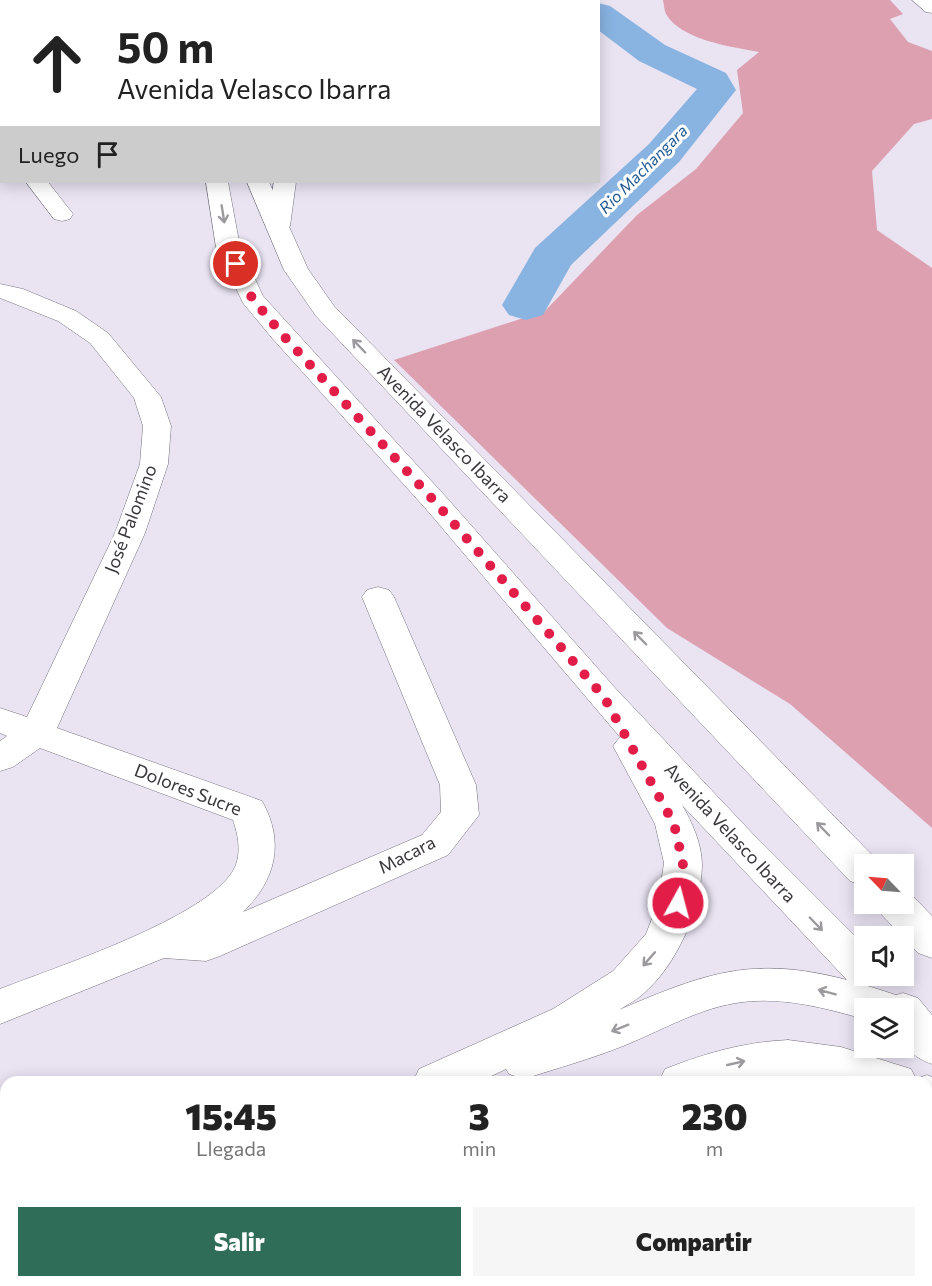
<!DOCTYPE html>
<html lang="es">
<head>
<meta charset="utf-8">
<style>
	:root { --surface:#fff; --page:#f6f6f6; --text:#222; --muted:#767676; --accent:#306d59 }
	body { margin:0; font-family:Commissioner,sans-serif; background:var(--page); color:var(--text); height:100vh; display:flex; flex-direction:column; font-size:22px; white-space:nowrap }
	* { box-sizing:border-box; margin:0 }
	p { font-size:20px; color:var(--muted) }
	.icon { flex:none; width:33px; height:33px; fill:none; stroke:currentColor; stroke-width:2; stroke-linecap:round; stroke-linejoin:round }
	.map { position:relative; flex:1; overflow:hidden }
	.side { position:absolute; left:0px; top:1076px; width:933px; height:212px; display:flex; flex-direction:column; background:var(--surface); border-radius:18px 18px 0 0; box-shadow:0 3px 15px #0003 }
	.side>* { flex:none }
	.hud { position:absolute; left:0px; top:0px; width:600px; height:183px; box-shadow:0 3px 15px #0003; background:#fff; color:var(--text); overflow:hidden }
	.needle { width:39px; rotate:295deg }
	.buttons { position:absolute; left:854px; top:854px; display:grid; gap:12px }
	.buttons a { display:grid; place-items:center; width:60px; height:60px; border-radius:0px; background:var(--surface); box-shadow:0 3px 15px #0003; font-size:30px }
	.pin { position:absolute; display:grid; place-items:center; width:51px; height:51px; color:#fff; margin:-26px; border:3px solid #fff; border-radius:50%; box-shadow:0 2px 6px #0007 }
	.me { position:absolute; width:66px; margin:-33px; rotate:7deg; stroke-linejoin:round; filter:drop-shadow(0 0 4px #0008) }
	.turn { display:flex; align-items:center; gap:21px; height:126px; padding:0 18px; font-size:27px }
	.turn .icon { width:78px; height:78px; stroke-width:2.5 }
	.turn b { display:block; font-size:42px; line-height:51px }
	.then { display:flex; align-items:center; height:57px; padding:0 18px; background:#0003; gap:12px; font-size:22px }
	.eta { display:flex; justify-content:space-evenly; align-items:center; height:102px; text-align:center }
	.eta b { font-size:36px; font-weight:800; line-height:42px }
	.primary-button { display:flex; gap:12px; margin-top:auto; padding:12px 18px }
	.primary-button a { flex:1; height:69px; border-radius:0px; background:var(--accent); color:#fff; font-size:24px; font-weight:800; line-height:69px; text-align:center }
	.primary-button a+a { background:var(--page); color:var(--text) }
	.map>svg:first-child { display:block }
	.green { fill:#dca0b1 }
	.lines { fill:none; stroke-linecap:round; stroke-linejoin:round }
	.river { fill:#89b3e1; fill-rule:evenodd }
	.minor-casing { stroke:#77717f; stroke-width:1 }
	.primary-casing { stroke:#77717f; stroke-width:1 }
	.trunk-casing { stroke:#77717f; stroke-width:1 }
	.minor { fill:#fff; fill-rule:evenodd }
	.primary { fill:#fff; fill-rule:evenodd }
	.trunk { fill:#fff; fill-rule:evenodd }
	.oneway { stroke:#9c9a9e }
	.route { stroke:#e11d48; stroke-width:10; stroke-dasharray:0 18 }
	.labels { text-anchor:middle; stroke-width:6; stroke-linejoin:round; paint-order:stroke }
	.far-water-label { font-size:16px; font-style:italic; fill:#1f5992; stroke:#fff }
	.street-label { font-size:18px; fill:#39363c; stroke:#fff }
</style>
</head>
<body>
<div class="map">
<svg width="932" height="1286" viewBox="0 0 932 1286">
	<rect width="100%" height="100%" fill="#e9e3f2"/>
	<path class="green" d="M 663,0 L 890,0 L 903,14 L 890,19 L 908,42 L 932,51 L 932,119 L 914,124 L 872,171 L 877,230 L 932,268 L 932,828 L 790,704 L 667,628 L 394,360 L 545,311 L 637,215 L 696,169 L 743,113 L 737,70 L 759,52 C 732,47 681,40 666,14 C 664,10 664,4 663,0 Z"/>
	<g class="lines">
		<path class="river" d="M 598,3 L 610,6 L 665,45 L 726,73 L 736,90 L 679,162 L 571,265 L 543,315 L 526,320 L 509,315 L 502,305 L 535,248 L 649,144 L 697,89 L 639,61 L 598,30 Z"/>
		<g class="minor-casing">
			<path id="minor" d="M 170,0 L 190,0 L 168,2 Z
				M 243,0 L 262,0 L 264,2 L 244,2 Z
				M 2,61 L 2,73 L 0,74 L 0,62 Z
				M 0,143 L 2,143 L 2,155 L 0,155 Z
				M 26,182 L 48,182 L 73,214 L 70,219 L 62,221 L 54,219 Z
				M 274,182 L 296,182 L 290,226 L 286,231 L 278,233 L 270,231 L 266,226 Z
				M 0,284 L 23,289 L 76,311 L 108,333 L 161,397 L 171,426 L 168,464 L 145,533 L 57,728 L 262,801 C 285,842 276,880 243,912 L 422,835 L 441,812 L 440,785 L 362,597 L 367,590 L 378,587 L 389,590 L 394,597 L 476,785 L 479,815 L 448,855 L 220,956 L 206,961 L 164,958 L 0,1024 L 0,989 C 53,968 208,918 234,869 C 242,854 238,834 233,820 L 40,748 L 13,767 L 0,771 L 0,741 L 7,736 L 0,733 L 0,708 L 27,717 L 115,533 L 140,464 L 143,426 L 134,398 L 90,343 L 58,321 L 0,298 Z"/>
		</g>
		<g class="primary-casing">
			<path id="primary" d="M 0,49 L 2,49 L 2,61 L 0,61 Z
				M 206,182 L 228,182 L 240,247 L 263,296 L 446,497 L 616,689 L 752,833 L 864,945 L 864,975 L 882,975 L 878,983 L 868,986 L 896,995 L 903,993 L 918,998 L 932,1015 L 932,1064 C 901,1053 903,1037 903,1008 L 864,1008 L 864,1019 C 825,1008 784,997 743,1002 C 700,1007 663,1030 623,1046 C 591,1059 557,1068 524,1079 L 509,1074 L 506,1069 L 479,1082 L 413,1082 L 419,1069 L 553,1009 L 613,971 L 646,934 L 658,903 L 664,863 L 655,824 L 613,746 L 620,737 L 426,509 L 272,338 L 243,303 L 216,247 ZM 682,805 L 847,980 C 753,955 705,973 619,1010 C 626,1005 635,1001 642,995 C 677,965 701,910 702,865 C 702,844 692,822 682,805 Z
				M 247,182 L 269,182 L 308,269 L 334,306 L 878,861 L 879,864 L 864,864 L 864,886 L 850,881 L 316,316 L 284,270 Z
				M 903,890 L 909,892 L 932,916 L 932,958 L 918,953 L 881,914 L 875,903 L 903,903 Z
				M 6,1196 L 6,1281 L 18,1281 L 6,1286 L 0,1284 L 0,1197 Z
				M 50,1281 L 148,1281 L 146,1286 L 52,1286 Z"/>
		</g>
		<g class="trunk-casing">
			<path id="trunk" d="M 912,0 L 932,0 L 932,13 L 926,12 Z
				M 788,1040 L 841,1047 L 911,1069 L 916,1079 L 927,1075 L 932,1077 L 932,1116 L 927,1114 L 927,1082 L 828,1082 L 788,1077 L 739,1082 L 659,1082 L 665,1069 C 706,1053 744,1042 788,1040 Z
				M 535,1281 L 583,1281 L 584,1286 L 536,1286 Z"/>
		</g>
		<use href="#minor" class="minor"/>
		<use href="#primary" class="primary"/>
		<use href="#trunk" class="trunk"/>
	</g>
	<defs><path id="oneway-shaft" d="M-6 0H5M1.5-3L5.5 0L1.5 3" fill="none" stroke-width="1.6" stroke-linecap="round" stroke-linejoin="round" transform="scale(1.5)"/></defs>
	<g class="oneway">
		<use href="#oneway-shaft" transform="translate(223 214) rotate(81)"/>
		<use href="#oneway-shaft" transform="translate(359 346) rotate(-134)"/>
		<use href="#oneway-shaft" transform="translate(640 638) rotate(-134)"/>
		<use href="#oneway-shaft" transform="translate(823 829) rotate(-134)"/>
		<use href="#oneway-shaft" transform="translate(816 924) rotate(46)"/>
		<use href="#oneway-shaft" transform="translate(649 959) rotate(131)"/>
		<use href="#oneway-shaft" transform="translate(827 992) rotate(-165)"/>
		<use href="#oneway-shaft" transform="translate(620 1028) rotate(158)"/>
		<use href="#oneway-shaft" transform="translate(736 1063) rotate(-13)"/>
	</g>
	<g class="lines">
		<path class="route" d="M 236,264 L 252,298 L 281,333 L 436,503 L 604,697 L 674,824 L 683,863 L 678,903"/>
	</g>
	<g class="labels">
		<g class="far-water-label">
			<text transform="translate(643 169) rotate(-45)" y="6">Rio Machangara</text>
		</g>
		<g class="street-label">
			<text transform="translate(444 434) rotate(46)" y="6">Avenida Velasco Ibarra</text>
			<text transform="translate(131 519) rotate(-69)" y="6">José Palomino</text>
			<text transform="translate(188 790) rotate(21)" y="6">Dolores Sucre</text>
			<text transform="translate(730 833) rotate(47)" y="6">Avenida Velasco Ibarra</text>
			<text transform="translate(407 855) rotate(-27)" y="6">Macara</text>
		</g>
	</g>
</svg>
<div class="buttons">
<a><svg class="needle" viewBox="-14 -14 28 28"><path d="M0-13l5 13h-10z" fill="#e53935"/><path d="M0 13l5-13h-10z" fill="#767676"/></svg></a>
<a><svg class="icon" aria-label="sound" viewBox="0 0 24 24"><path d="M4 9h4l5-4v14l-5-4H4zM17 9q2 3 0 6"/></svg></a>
<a><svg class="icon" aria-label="layers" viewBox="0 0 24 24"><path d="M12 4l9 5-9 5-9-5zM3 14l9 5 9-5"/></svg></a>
</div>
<div class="pin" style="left:236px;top:264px;background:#d93025"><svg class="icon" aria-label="arrive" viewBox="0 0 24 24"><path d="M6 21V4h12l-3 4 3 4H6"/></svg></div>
<svg class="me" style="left:678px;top:903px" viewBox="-20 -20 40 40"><circle r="17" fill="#e11d48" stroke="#fff" stroke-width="3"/><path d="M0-11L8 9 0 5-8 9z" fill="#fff"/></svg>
<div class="hud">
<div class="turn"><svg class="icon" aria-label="ahead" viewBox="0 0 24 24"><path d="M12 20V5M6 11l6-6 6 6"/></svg><div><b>50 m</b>Avenida Velasco Ibarra</div></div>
<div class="then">Luego<svg class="icon" aria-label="arrive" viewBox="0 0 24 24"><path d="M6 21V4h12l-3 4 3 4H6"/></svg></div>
</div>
<section class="side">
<div class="eta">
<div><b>15:45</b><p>Llegada</p></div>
<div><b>3</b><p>min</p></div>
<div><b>230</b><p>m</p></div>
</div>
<div class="primary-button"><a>Salir</a><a>Compartir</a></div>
</section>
</div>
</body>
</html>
